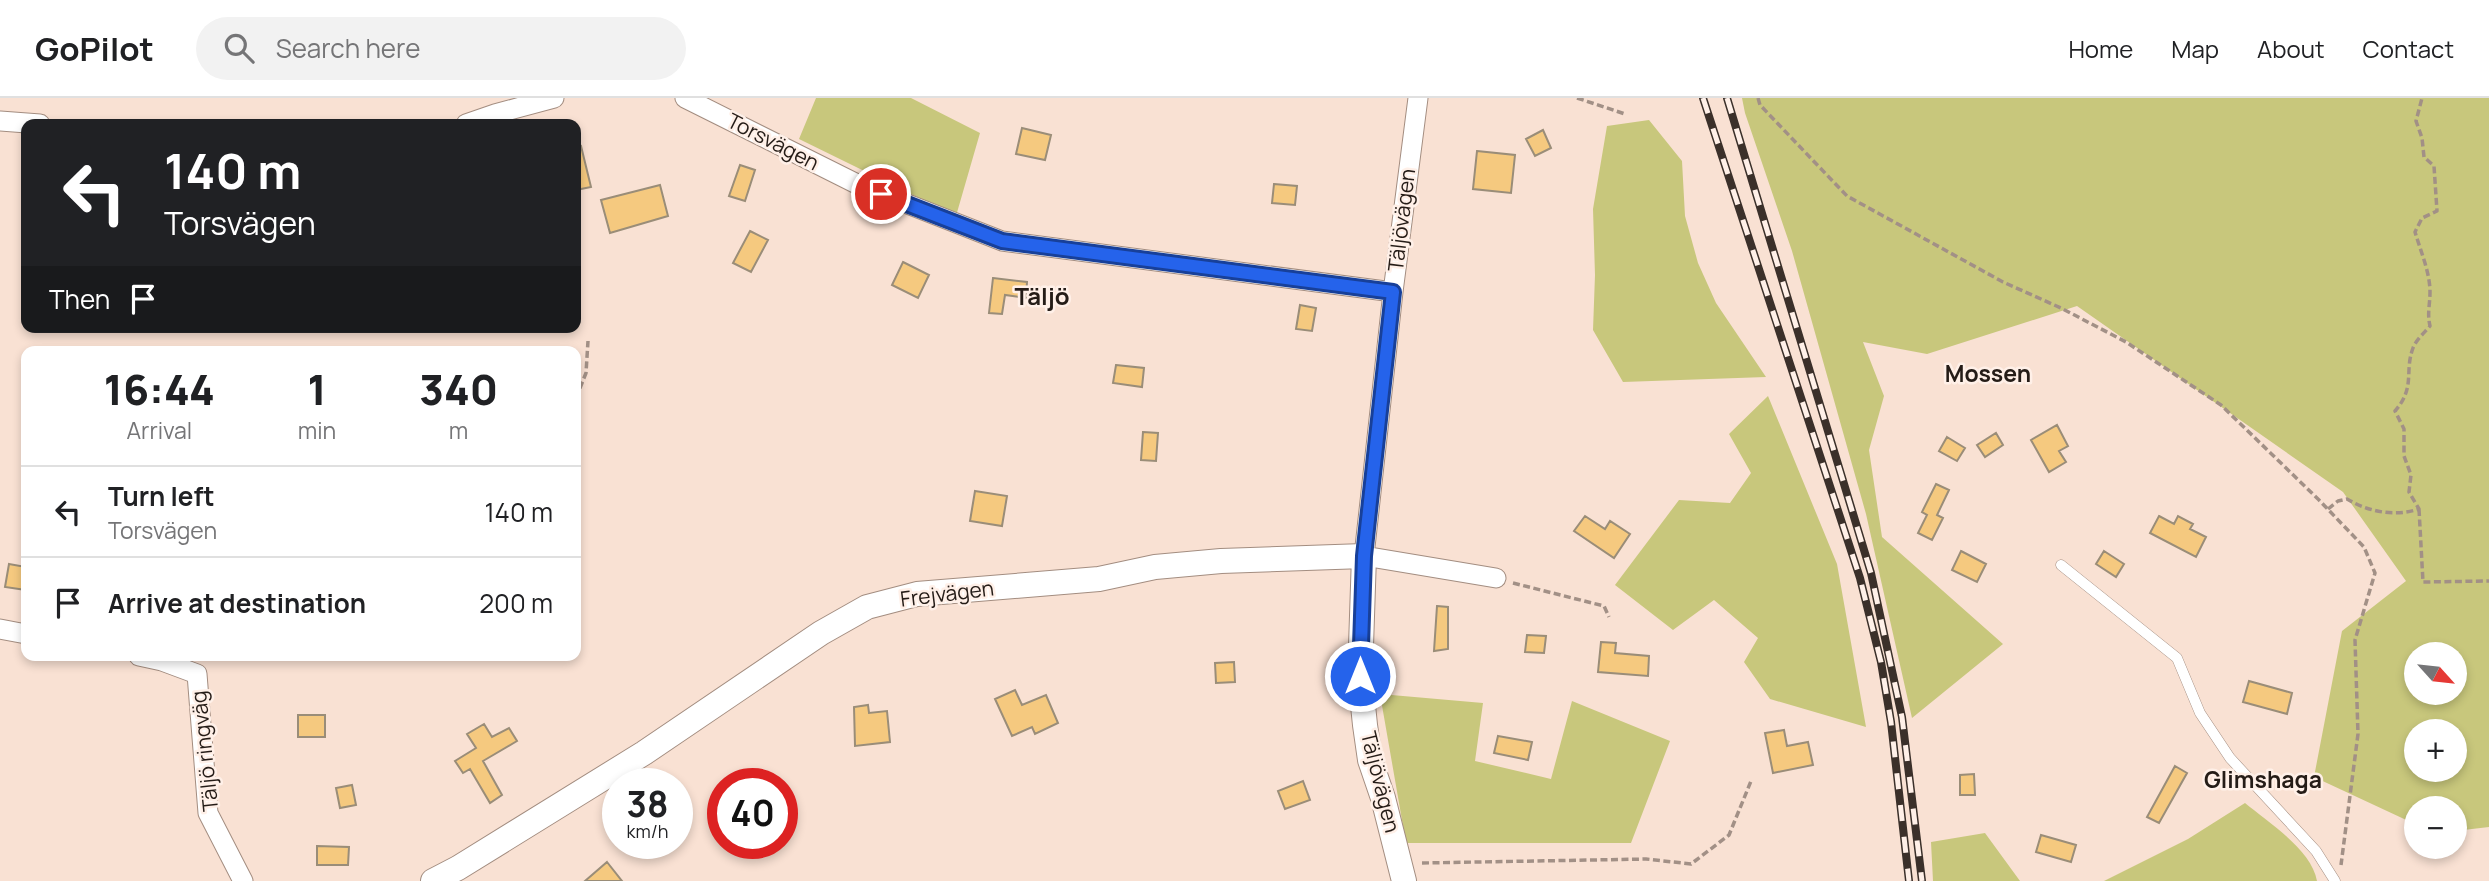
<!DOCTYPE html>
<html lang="en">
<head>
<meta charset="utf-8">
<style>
	:root { --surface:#fff; --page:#f2f2f2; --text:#202124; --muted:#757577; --line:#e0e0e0 }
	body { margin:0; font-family:Manrope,sans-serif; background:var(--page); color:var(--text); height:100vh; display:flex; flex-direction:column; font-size:26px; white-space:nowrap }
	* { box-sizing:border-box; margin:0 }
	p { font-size:23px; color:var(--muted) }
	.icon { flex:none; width:38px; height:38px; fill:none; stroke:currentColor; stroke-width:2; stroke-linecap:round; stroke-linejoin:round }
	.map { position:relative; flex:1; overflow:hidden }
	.panel { position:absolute; left:21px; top:248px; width:560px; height:315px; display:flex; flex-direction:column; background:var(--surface); border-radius:14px; box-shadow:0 4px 10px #0003 }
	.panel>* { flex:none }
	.guide { position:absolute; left:21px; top:21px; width:560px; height:214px; border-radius:14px; box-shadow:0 4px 10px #0003; background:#202124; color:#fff; overflow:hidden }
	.needle { width:46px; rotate:117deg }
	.tools { position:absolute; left:2404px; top:544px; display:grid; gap:14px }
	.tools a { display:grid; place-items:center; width:63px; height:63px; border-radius:50%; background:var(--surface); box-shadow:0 4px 10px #0003; font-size:35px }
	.speed { position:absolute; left:602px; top:670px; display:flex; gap:14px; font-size:35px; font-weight:700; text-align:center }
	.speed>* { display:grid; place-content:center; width:91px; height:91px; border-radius:50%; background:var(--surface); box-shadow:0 4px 10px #0003; line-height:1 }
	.speed small { font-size:18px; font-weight:400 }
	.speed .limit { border:10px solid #d22; background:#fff; color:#111 }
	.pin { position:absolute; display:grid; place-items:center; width:60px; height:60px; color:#fff; margin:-30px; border:4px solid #fff; border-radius:50%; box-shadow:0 2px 7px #0007 }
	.me { position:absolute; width:77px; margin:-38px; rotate:0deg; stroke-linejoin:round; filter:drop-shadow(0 0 5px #0008) }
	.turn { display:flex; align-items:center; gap:24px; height:147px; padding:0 28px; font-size:32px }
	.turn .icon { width:91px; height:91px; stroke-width:2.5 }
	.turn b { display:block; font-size:49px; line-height:60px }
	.then { display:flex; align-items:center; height:66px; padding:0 28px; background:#0003; gap:14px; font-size:26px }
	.eta { display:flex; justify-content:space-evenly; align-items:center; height:119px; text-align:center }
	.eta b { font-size:42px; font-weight:800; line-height:49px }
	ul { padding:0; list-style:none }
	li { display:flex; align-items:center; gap:21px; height:91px; padding:0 28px; border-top:2px solid var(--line) }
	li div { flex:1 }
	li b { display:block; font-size:26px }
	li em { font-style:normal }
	header { display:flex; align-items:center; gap:42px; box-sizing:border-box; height:98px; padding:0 35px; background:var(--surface); border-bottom:2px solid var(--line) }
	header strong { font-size:33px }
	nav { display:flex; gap:38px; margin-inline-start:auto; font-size:24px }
	.search { width:490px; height:63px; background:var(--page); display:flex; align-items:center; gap:18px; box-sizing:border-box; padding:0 24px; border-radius:38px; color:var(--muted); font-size:26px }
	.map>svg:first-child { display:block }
	.green { fill:#c8c77c; fill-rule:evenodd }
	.building { fill:#f5c97f; stroke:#9a8d78; stroke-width:2 }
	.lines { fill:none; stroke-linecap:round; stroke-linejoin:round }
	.service-casing { stroke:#a38d80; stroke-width:11 }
	.minor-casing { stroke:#a38d80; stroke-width:21 }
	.tertiary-casing { stroke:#a38d80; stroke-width:26 }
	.path { stroke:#a29086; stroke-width:3.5; stroke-dasharray:7 3.5; stroke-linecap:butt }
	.service { stroke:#fff; stroke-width:10 }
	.minor { stroke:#fff; stroke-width:19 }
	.tertiary { stroke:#fff; stroke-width:24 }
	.rail-casing { stroke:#3b302a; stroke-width:8 }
	.rail { stroke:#fff0e8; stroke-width:5; stroke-dasharray:16; stroke-linecap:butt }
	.route-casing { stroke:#184099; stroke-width:18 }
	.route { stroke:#2563eb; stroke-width:12 }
	.labels { text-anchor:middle; stroke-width:5; stroke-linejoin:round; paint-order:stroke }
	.street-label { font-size:21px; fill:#251c17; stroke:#fff0e8 }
	.neighbourhood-label { font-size:23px; font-weight:bold; fill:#251c17; stroke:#fff0e8 }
	.quarter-label { font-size:24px; font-weight:bold; fill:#251c17; stroke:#fff0e8 }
</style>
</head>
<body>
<header>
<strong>GoPilot</strong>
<div class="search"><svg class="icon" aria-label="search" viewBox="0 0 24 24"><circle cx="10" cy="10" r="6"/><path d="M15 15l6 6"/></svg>Search here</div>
<nav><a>Home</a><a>Map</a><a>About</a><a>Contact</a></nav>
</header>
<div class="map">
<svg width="2489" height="783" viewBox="0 0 2489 783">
	<rect width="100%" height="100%" fill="#f9e1d3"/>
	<path class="green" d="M 816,0 L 911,0 L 980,35 L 956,118 L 799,41 Z
		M 1742,0 L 2489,0 L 2489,729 L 2455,733 L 2455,710 L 2417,710 L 2417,727 L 2314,679 L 2342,533 L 2406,483 L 2343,394 L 2077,208 L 1927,256 L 1863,244 L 1884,298 L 1869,352 L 1882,439 L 2003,546 L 1912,620 L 1866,416 L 1792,153 L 1745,15 ZM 2455,556 L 2455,595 L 2417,595 L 2417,556 ZM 2417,634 L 2455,634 L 2455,672 L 2417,672 Z
		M 1649,22 L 1682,63 L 1685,118 L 1698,165 L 1716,205 L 1766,279 L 1623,284 L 1593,232 L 1595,177 L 1593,111 L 1607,28 Z
		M 1768,298 L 1837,466 L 1866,629 L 1770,601 L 1744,564 L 1758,540 L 1714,502 L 1673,532 L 1615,487 L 1679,402 L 1730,405 L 1751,375 L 1729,336 Z
		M 1380,596 L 1483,605 L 1475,663 L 1551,681 L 1572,603 L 1670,643 L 1631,745 L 1406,745 Z
		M 2245,705 C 2268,724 2312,752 2317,783 L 2104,783 L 2188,741 Z
		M 1985,735 L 2020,783 L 1933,783 L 1931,744 Z"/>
	<path class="building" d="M 1022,30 L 1051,37 L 1045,62 L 1016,56 Z
		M 1543,32 L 1551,50 L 1535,58 L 1526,41 Z
		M 581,48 L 591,89 L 576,92 L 576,49 Z
		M 1477,53 L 1515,57 L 1511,95 L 1473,91 Z
		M 740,67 L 755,72 L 745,103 L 729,98 Z
		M 1274,86 L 1297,88 L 1295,107 L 1272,105 Z
		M 660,87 L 668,118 L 610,135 L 601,102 Z
		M 750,133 L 768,142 L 751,174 L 733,165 Z
		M 903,164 L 929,177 L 918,200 L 892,187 Z
		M 993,180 L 1027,184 L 1026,200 L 1005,197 L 1002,216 L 989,215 Z
		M 1300,207 L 1316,210 L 1312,233 L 1296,231 Z
		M 1116,267 L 1144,270 L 1142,289 L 1113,285 Z
		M 2057,327 L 2068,348 L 2059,353 L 2066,364 L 2049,374 L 2031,342 Z
		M 1143,334 L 1158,335 L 1156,363 L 1141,362 Z
		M 1996,335 L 2003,347 L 1985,359 L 1977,347 Z
		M 1947,339 L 1965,350 L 1957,363 L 1939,353 Z
		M 1936,386 L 1949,392 L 1937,417 L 1943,420 L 1932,442 L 1918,435 L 1927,417 L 1922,414 Z
		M 975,393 L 1007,398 L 1002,428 L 970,423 Z
		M 1585,418 L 1605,431 L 1610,423 L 1630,436 L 1614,460 L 1574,433 Z
		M 2159,418 L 2174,426 L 2178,418 L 2193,426 L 2190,431 L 2206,439 L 2196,459 L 2150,435 Z
		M 1961,453 L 1986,466 L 1977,484 L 1952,472 Z
		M 2104,453 L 2124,466 L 2116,479 L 2096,466 Z
		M 9,466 L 26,469 L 26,492 L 5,489 Z
		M 1437,508 L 1448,509 L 1448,551 L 1434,553 Z
		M 1527,537 L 1546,538 L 1544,555 L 1525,554 Z
		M 1601,544 L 1616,545 L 1615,555 L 1649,558 L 1648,578 L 1598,574 Z
		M 1234,564 L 1235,584 L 1216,585 L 1215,565 Z
		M 2249,583 L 2292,595 L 2287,616 L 2243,604 Z
		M 1015,592 L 1022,607 L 1046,597 L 1058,625 L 1035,636 L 1032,629 L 1012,638 L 995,601 Z
		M 868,607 L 869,615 L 887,613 L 890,644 L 855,648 L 854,609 Z
		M 298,617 L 325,617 L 325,639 L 298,639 Z
		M 484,626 L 492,639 L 509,630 L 517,643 L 483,663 L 502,697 L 490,705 L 470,671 L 463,675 L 455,663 L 476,650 L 467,636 Z
		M 1784,632 L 1787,648 L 1808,644 L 1813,667 L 1773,675 L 1765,635 Z
		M 1498,638 L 1532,644 L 1528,662 L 1494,655 Z
		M 2175,668 L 2187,675 L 2159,725 L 2147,719 Z
		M 1974,676 L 1975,697 L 1960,697 L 1960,677 Z
		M 1303,683 L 1310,702 L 1285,711 L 1278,693 Z
		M 352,687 L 356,707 L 340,710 L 336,690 Z
		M 2041,737 L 2076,747 L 2071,764 L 2036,754 Z
		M 317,748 L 349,749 L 348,767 L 317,767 Z
		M 607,764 L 622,783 L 585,783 Z"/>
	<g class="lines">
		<g class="service-casing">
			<path id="service" d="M 2061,467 L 2177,560 L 2200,615 L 2230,660 L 2316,753 L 2335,783"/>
		</g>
		<g class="minor-casing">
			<path id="minor" d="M 685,0 L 859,87 L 1002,143 L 1393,194
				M 1418,0 L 1393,194 L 1364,458 L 1496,480
				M 0,23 L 40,26
				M 466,26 L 495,16 L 554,0
				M 0,531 L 26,536
				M 139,558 L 162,563 L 197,576 L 208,715 L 243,783"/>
		</g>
		<g class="tertiary-casing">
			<path id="tertiary" d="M 433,783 L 458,770 L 644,655 L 821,535 L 867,509 L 917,496 L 1099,481 L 1155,469 L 1221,463 L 1364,458 L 1360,578 L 1365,627 L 1370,662 L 1383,700 L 1404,783"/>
		</g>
		<path class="path" d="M 1577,0 L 1625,16
			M 1758,0 L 1760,7 L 1847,98 L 2003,184 L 2061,210 L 2126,244 L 2221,307 L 2319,402 L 2364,449 L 2375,475 L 2355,542 L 2358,636 L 2341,767
			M 576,300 L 586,275 L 588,243
			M 2328,411 L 2338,403 L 2347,401 C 2369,414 2394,419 2419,411 L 2409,394 L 2411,377 L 2404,358 L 2404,331 L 2395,313 C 2416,289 2404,274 2413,250 C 2416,242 2425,234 2430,228 C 2427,215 2430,207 2430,194 C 2430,175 2421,154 2415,134 L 2422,120 L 2437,113 L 2434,68 L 2424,59 L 2422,40 L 2416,23 L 2422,0
			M 2419,411 L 2423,484 L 2489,483
			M 1513,485 L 1604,508 L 1609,519
			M 1422,765 L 1646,761 L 1691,766 L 1729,737 L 1751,683"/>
		<use href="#service" class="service"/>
		<use href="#minor" class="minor"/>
		<use href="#tertiary" class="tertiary"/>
		<g class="rail-casing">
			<path id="rail" d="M 1703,0 L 1860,480 L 1881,564 L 1891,624 L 1909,783
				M 1727,0 L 1871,475 L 1902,619 L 1922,783"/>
		</g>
		<use href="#rail" class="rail"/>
	</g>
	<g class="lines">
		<g class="route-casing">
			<path id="route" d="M 881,96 L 1002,143 L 1393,194 L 1364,458 L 1360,578"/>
		</g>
		<use href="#route" class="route"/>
	</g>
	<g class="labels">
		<g class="street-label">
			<text transform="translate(773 44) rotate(27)" y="7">Torsvägen</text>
			<text transform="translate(1402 122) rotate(-83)" y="7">Täljövägen</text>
			<text transform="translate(947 496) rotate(-7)" y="7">Frejvägen</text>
			<text transform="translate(205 653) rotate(-96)" y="7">Täljö ringväg</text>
			<text transform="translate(1380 684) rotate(76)" y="7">Täljövägen</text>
		</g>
		<g class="neighbourhood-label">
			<text x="1988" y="284">Mossen</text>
			<text x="2263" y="690">Glimshaga</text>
		</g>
		<g class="quarter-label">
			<text x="1042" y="207">Täljö</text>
		</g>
	</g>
</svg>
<div class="tools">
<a><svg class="needle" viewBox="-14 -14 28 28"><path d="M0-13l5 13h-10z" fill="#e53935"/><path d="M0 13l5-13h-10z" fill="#757577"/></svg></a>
<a>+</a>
<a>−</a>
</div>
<div class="speed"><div>38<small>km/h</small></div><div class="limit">40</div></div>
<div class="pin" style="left:881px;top:96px;background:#d93025"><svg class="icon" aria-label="arrive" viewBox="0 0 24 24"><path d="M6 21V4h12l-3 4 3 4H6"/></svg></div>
<svg class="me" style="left:1360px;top:578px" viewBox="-20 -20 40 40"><circle r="17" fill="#2563eb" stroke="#fff" stroke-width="3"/><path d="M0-11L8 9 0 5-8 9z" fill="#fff"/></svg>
<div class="guide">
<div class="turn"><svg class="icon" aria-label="left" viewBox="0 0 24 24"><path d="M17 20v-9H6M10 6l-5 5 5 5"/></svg><div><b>140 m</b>Torsvägen</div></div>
<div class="then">Then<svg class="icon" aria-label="arrive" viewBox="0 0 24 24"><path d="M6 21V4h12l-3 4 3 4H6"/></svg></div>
</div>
<section class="panel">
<div class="eta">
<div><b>16:44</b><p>Arrival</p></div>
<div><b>1</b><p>min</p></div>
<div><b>340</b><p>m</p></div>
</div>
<ul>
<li><svg class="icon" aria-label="left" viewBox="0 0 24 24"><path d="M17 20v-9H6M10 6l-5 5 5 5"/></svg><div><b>Turn left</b><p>Torsvägen</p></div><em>140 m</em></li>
<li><svg class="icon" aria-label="arrive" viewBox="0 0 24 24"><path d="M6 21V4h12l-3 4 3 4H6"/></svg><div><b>Arrive at destination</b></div><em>200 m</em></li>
</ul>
</section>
</div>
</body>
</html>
